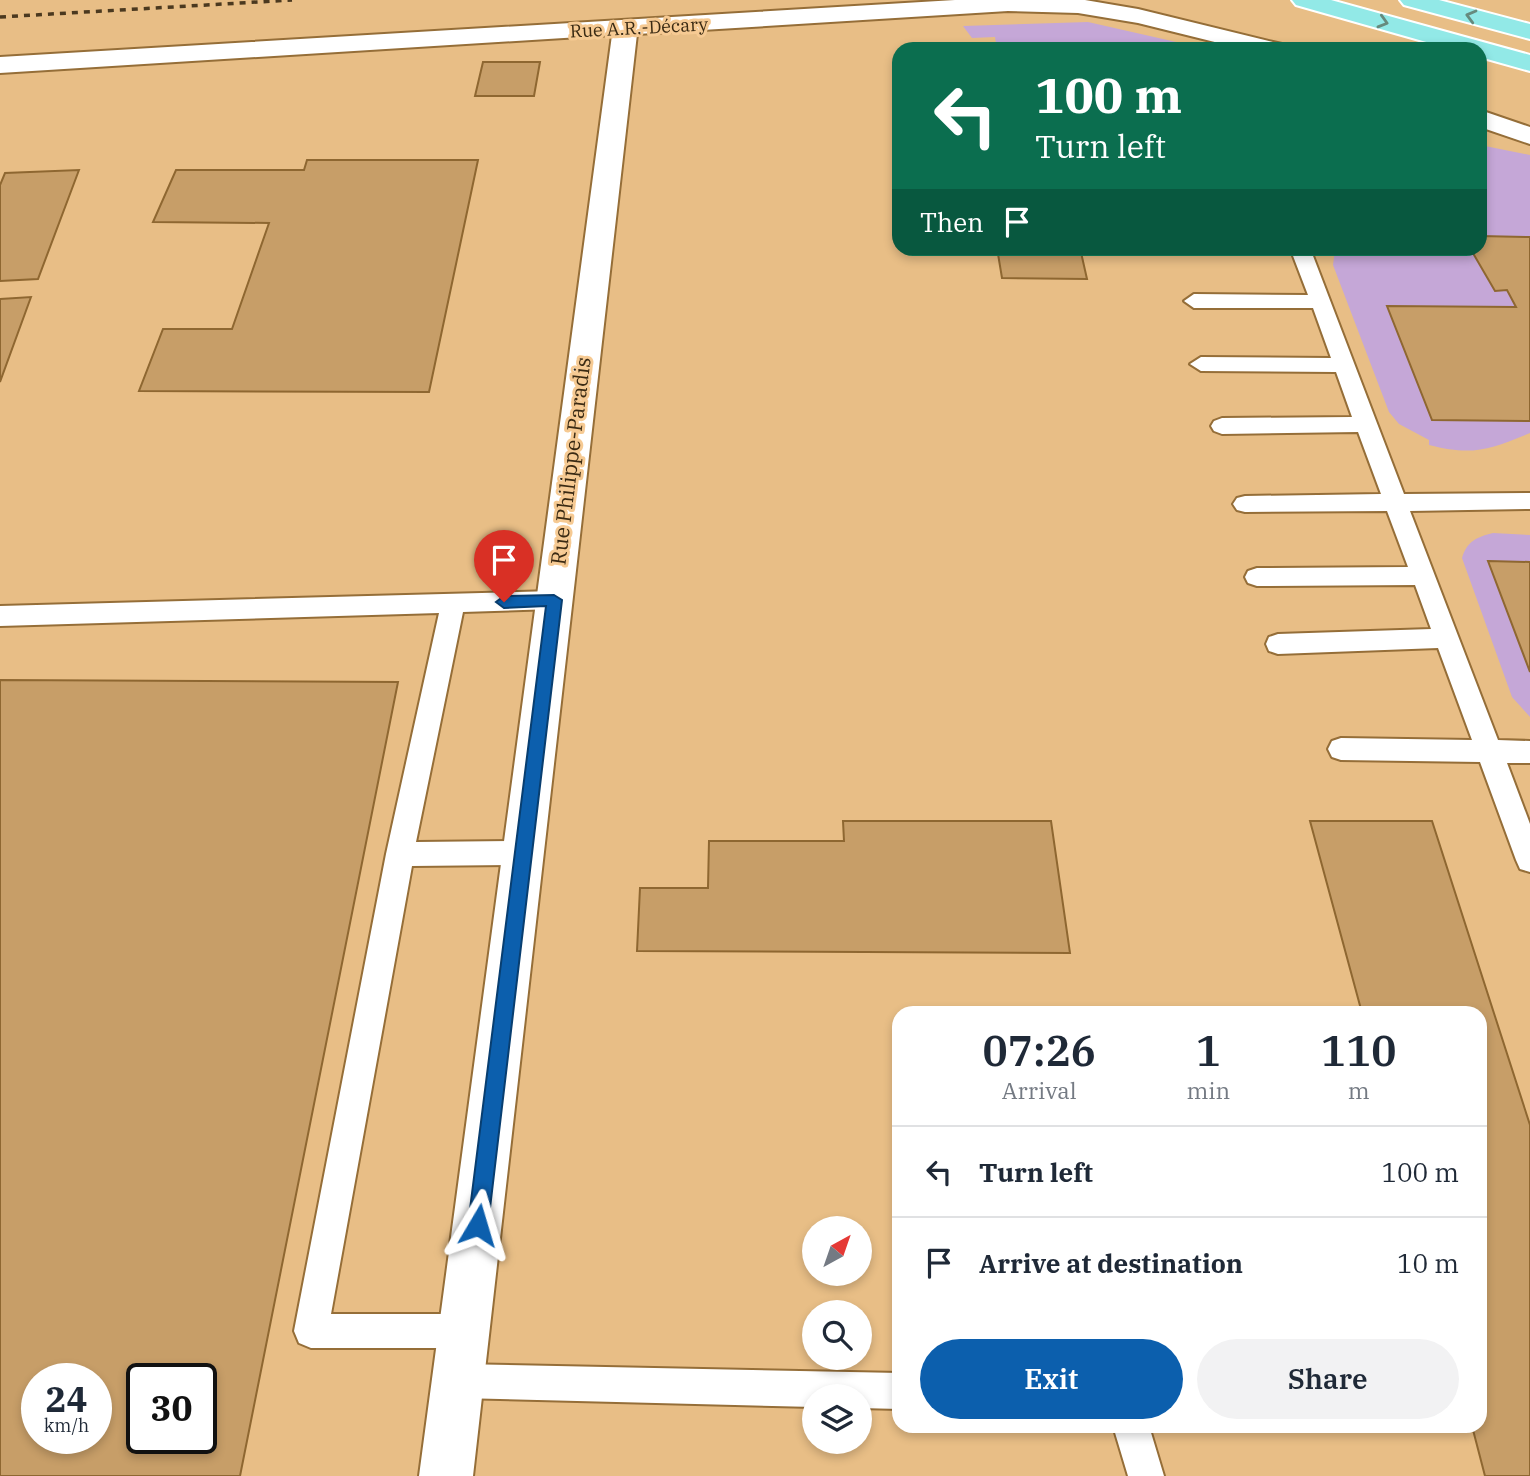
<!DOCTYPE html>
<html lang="en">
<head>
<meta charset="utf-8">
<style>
	:root { --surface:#fff; --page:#f2f2f3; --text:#1f2937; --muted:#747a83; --line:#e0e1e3; --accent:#0c5fad }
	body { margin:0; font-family:"IBM Plex Serif",serif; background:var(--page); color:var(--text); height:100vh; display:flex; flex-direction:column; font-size:26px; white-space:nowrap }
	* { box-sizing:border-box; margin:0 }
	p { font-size:23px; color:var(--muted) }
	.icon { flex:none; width:38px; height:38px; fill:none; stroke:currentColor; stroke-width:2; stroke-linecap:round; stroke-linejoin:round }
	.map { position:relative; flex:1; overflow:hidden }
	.drawer { position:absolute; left:892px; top:1006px; width:595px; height:427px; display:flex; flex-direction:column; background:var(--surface); border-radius:21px; box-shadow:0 4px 10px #0003 }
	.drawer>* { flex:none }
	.hud { position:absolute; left:892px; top:42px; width:595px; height:214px; border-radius:21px; box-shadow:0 4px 10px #0003; background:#0b6e4f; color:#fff; overflow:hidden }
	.needle { width:46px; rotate:40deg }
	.tools { position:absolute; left:802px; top:1216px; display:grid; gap:14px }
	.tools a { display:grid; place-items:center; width:70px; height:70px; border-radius:50%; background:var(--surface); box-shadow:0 4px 10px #0003; font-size:35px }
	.speed { position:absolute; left:21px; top:1363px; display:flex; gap:14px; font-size:35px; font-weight:700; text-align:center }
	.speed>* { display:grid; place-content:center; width:91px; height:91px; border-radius:50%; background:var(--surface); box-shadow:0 4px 10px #0003; line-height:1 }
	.speed small { font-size:18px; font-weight:400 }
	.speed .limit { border:4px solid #111; border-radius:10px; background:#fff; color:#111 }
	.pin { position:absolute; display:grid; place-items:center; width:60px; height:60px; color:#fff; margin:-72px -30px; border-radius:50% 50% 50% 0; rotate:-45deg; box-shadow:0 0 7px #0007 }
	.pin .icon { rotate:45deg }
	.me { position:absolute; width:77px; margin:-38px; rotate:7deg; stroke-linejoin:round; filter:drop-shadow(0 0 5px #0008) }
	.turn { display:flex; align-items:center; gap:24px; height:147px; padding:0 28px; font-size:32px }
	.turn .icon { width:91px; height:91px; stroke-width:2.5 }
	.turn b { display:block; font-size:49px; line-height:60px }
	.then { display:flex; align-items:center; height:66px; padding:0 28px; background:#0003; gap:14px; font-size:26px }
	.eta { display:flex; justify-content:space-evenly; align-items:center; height:119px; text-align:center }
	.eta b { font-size:42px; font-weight:600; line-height:49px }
	.cta { display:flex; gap:14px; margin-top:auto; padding:14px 28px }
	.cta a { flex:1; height:80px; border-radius:42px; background:var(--accent); color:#fff; font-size:28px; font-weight:600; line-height:80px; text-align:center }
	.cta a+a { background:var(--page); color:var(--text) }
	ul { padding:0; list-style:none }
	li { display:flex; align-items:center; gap:21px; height:91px; padding:0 28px; border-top:2px solid var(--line) }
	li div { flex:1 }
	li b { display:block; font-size:26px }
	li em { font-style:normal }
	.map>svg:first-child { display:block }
	.green { fill:#c5a7d7 }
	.building { fill:#c79e68; stroke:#8e6731; stroke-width:2; fill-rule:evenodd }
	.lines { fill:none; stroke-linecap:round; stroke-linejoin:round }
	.service-casing { stroke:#956e38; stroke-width:4 }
	.minor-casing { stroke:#956e38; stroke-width:4 }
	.primary-casing { stroke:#fff; stroke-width:4 }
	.service { fill:#fff; fill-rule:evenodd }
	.minor { fill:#fff; fill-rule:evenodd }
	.primary { fill:#92e9e7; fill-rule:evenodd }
	.rail { stroke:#4b391f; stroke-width:3.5; stroke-dasharray:6 6; stroke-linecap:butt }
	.oneway { stroke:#668a7d }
	.route { fill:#0c5fad; stroke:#083e70; stroke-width:2 }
	.labels { text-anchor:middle; stroke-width:6; stroke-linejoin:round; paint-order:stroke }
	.far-street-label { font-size:18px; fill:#3a2a13; stroke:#f6ca93 }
	.street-label { font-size:21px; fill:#3a2a13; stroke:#f6ca93 }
</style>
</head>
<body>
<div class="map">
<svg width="1530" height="1476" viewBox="0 0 1530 1476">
	<rect width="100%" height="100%" fill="#e8be86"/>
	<path class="green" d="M 1088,22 L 1207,49 L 997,49 L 995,37 L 972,38 L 963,26 Z
		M 1480,145 L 1530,155 L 1530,237 L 1481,236 Z
		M 1335,249 L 1470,249 L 1495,290 L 1507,290 L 1516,307 L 1388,306 L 1432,420 L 1530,421 L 1530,433 C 1489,450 1472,456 1429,445 L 1429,440 L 1399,424 L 1389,412 L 1333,265 Z
		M 1493,533 L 1530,535 L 1530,562 L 1488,562 L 1530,672 L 1530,717 L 1512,697 L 1462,558 C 1467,541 1477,537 1493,533 Z"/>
	<path class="building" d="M 483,62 L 540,62 L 534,96 L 475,96 Z
		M 307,160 L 478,160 L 429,392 L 139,391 L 163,329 L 232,329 L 269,223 L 153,222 L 176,170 L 304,170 Z
		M 79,170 L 38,279 L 0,281 L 0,185 L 5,173 Z
		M 1480,236 L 1530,237 L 1530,421 L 1432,420 L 1387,306 L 1516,307 L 1507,290 L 1495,291 L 1470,248 L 1480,248 Z
		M 997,248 L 1080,248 L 1087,279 L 1002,278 Z
		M 31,297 L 0,382 L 0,299 Z
		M 1488,561 L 1530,562 L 1530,672 Z
		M 0,680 L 398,682 L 240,1476 L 0,1476 ZM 37,1379 L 96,1379 L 96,1438 L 37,1438 ZM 142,1379 L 201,1379 L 201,1438 L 142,1438 Z
		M 843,821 L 1051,821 L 1070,953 L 637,951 L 640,888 L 708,888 L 709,841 L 844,841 Z
		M 1310,821 L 1432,821 L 1530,1125 L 1530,1476 L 1485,1476 L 1472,1426 L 1480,1426 L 1480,1013 L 1362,1013 Z"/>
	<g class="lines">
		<g class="service-casing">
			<path id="service" d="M 1290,248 L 1310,248 L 1404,494 L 1530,493 L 1530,509 L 1410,511 L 1498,740 L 1530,741 L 1530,763 L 1507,763 L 1530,824 L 1530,872 L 1520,869 L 1516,860 L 1480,762 L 1341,760 L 1332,757 L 1328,749 L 1332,741 L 1341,738 L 1472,740 L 1438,648 L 1278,654 L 1269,651 L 1266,644 L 1269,637 L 1278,634 L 1431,629 L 1415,585 L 1257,586 L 1248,583 L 1245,577 L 1248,571 L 1257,568 L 1408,567 L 1387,511 L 1245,512 L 1237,510 L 1233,504 L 1237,498 L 1245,496 L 1381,494 L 1358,432 L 1222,434 L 1214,431 L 1211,426 L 1214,421 L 1222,418 L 1352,417 L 1336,372 L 1201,371 L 1190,364 L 1201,357 L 1331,358 L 1313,308 L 1194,308 L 1184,301 L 1194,294 L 1308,295 Z
				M 554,591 L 563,593 L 566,600 L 563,607 L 554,609 L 463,612 L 416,842 L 523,841 L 533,844 L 537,853 L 533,862 L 523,865 L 412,866 L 331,1314 L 465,1314 L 477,1319 L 482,1331 L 477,1343 L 465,1348 L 311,1348 L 299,1343 L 294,1331 L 386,854 L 439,613 L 0,626 L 0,606 Z
				M 459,1364 L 900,1373 L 900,1409 L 859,1408 L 859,1396 L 814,1396 L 814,1407 L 459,1398 L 447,1393 L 442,1381 L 447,1369 Z
				M 1113,1426 L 1149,1426 L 1164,1476 L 1128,1476 Z"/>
		</g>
		<g class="minor-casing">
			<path id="minor" d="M 955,0 L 1085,0 L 1138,9 L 1273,42 L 1282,44 L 1285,49 L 1243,49 L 1138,23 L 1078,13 L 1008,11 L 637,34 L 473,1476 L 419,1476 L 612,35 L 0,73 L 0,57 Z
				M 1480,110 L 1530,127 L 1530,144 L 1480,127 Z"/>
		</g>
		<g class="primary-casing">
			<path id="primary" d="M 1292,0 L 1331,0 L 1530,55 L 1530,71 L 1480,57 L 1480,49 L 1451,49 L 1296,5 Z
				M 1400,0 L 1439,0 L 1530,24 L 1530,39 L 1404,5 Z"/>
		</g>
		<use href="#service" class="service"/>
		<use href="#minor" class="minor"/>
		<use href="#primary" class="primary"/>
		<path class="rail" d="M 0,17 L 292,0"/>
	</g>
	<defs><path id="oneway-chevron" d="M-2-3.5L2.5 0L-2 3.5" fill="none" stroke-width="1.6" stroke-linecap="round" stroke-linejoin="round" transform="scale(1.75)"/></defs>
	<g class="oneway">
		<use href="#oneway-chevron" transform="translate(1471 16) rotate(-165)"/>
		<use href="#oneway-chevron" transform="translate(1383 22) rotate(16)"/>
	</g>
	<path class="route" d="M 554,595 L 562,600 L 488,1225 L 485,1232 L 478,1235 L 471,1232 L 468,1225 L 546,606 L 504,608 L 496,602 L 504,596 Z"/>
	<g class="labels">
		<g class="far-street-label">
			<text transform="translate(639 28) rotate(-3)" y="6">Rue A.R.-Décary</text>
		</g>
		<g class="street-label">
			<text transform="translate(571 461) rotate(-83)" y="7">Rue Philippe-Paradis</text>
		</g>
	</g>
</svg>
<div class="tools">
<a><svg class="needle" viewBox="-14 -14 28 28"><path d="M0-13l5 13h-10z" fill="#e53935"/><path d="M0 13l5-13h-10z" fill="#747a83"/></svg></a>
<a><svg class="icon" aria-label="search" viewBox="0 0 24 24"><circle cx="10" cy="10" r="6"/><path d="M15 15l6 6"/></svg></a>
<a><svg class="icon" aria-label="layers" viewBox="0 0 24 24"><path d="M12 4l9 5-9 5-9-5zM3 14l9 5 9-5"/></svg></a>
</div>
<div class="speed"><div>24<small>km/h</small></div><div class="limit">30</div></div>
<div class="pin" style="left:504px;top:602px;background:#d93025"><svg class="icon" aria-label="arrive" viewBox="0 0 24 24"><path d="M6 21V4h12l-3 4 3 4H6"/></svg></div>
<svg class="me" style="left:478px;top:1225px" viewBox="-20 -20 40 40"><path d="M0-17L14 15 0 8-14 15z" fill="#0c5fad" stroke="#fff" stroke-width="4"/></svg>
<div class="hud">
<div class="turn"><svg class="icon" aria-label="left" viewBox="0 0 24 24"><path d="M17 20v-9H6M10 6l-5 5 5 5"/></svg><div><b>100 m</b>Turn left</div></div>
<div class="then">Then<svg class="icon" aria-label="arrive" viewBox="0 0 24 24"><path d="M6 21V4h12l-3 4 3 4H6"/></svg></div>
</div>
<section class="drawer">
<div class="eta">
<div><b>07:26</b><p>Arrival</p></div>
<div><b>1</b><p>min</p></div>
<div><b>110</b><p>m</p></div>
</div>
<ul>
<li><svg class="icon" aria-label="left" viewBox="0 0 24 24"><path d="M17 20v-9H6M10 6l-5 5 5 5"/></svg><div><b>Turn left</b></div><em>100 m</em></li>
<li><svg class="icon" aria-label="arrive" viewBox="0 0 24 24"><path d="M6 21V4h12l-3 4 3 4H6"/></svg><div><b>Arrive at destination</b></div><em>10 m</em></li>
</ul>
<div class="cta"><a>Exit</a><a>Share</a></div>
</section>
</div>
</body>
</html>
